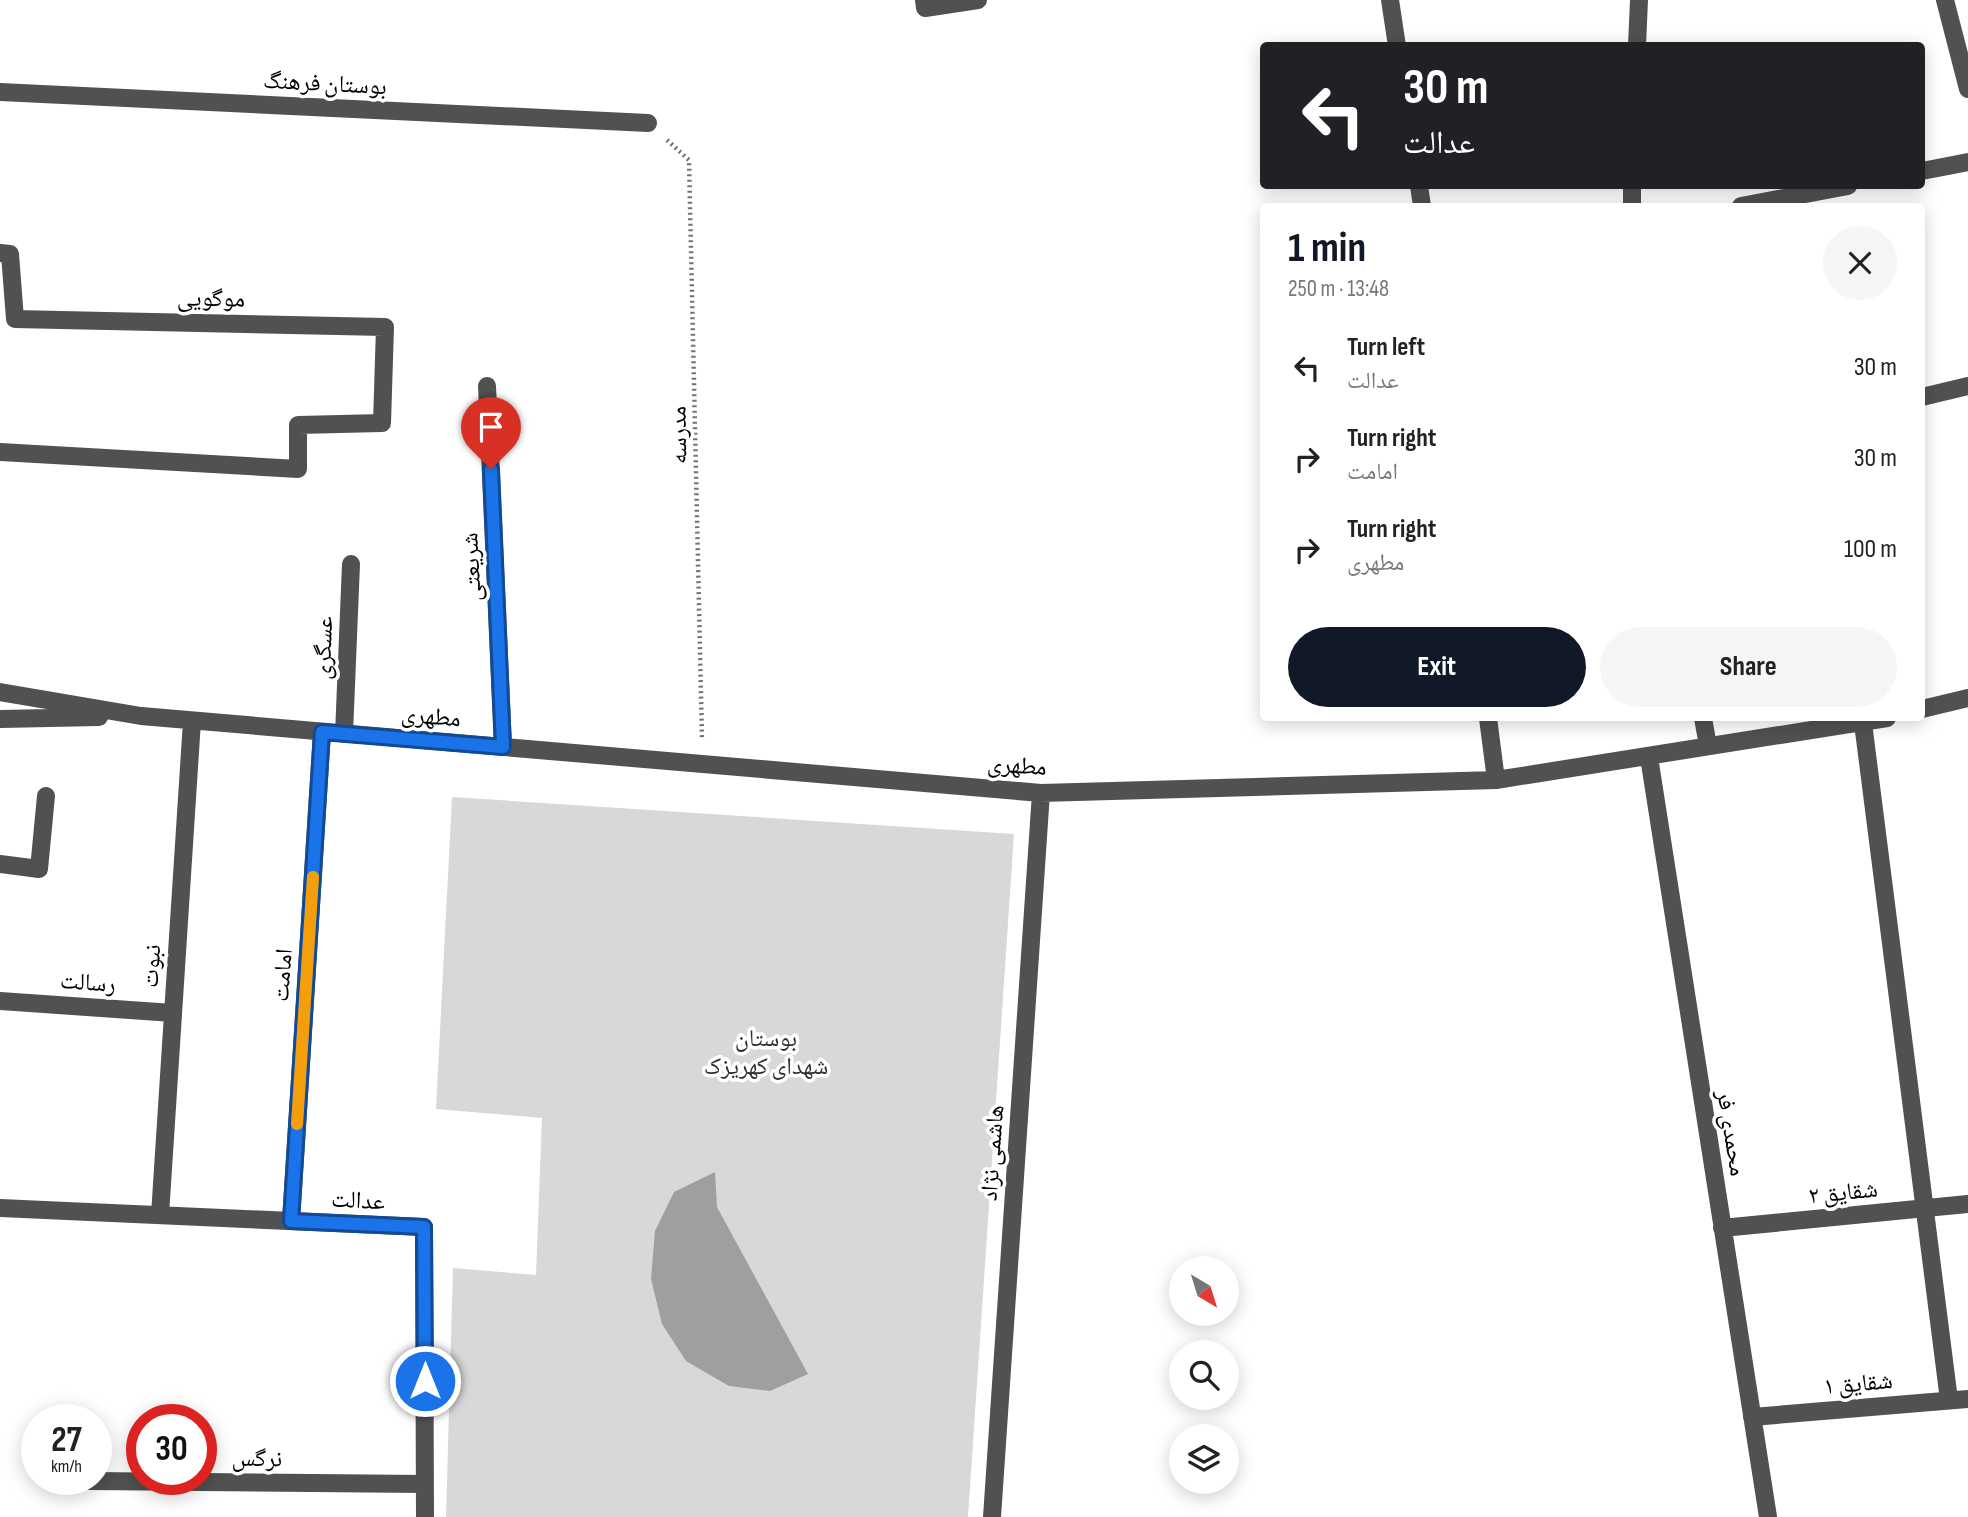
<!DOCTYPE html>
<html lang="en">
<head>
<meta charset="utf-8">
<style>
	:root { --surface:#fff; --page:#f6f6f6; --text:#222; --muted:#767676; --accent:#111827 }
	body { margin:0; font-family:"Sofia Sans Condensed","Noto Naskh Arabic",sans-serif; background:var(--page); color:var(--text); height:100vh; display:flex; flex-direction:column; font-size:26px; white-space:nowrap }
	* { box-sizing:border-box; margin:0 }
	p { font-size:23px; color:var(--muted) }
	.icon { flex:none; width:38px; height:38px; fill:none; stroke:currentColor; stroke-width:2; stroke-linecap:round; stroke-linejoin:round }
	.map { position:relative; flex:1; overflow:hidden }
	.sheet { position:absolute; left:1260px; top:203px; width:665px; height:518px; display:flex; flex-direction:column; background:var(--surface); border-radius:7px; box-shadow:0 4px 18px #0003 }
	.sheet>* { flex:none }
	.banner { position:absolute; left:1260px; top:42px; width:665px; height:147px; border-radius:7px; box-shadow:0 4px 18px #0003; background:#202124; color:#fff; overflow:hidden }
	.needle { width:46px; rotate:142deg }
	.fabs { position:absolute; left:1169px; top:1256px; display:grid; gap:14px }
	.fabs a { display:grid; place-items:center; width:70px; height:70px; border-radius:50%; background:var(--surface); box-shadow:0 4px 18px #0003; font-size:35px }
	.speed { position:absolute; left:21px; top:1404px; display:flex; gap:14px; font-size:35px; font-weight:700; text-align:center }
	.speed>* { display:grid; place-content:center; width:91px; height:91px; border-radius:50%; background:var(--surface); box-shadow:0 4px 18px #0003; line-height:1 }
	.speed small { font-size:18px; font-weight:400 }
	.speed .limit { border:10px solid #d22; background:#fff; color:#111 }
	.pin { position:absolute; display:grid; place-items:center; width:60px; height:60px; color:#fff; margin:-72px -30px; border-radius:50% 50% 50% 0; rotate:-45deg; box-shadow:0 0 7px #0007 }
	.pin .icon { rotate:45deg }
	.me { position:absolute; width:77px; margin:-38px; rotate:0deg; stroke-linejoin:round; filter:drop-shadow(0 0 5px #0008) }
	.turn { display:flex; align-items:center; gap:24px; height:147px; padding:0 28px; font-size:32px }
	.turn .icon { width:91px; height:91px; stroke-width:2.5 }
	.turn b { display:block; font-size:49px; line-height:60px }
	.round { display:grid; place-items:center; flex:none; width:74px; height:74px; border-radius:37px; background:var(--page) }
	.summary { display:flex; align-items:center; justify-content:space-between; height:119px; padding:0 28px }
	h1 { font-size:42px; font-weight:700; line-height:52px; color:var(--accent) }
	.cta { display:flex; gap:14px; margin-top:auto; padding:14px 28px }
	.cta a { flex:1; height:80px; border-radius:42px; background:var(--accent); color:#fff; font-size:28px; font-weight:700; line-height:80px; text-align:center }
	.cta a+a { background:var(--page); color:var(--text) }
	ul { padding:0; list-style:none }
	li { display:flex; align-items:center; gap:21px; height:91px; padding:0 28px }
	li div { flex:1 }
	li b { display:block; font-size:26px }
	li em { font-style:normal }
	.map>svg:first-child { display:block }
	.green { fill:#d8d8d8 }
	.water { fill:#9f9f9f }
	.lines { fill:none; stroke-linecap:round; stroke-linejoin:round }
	.path { stroke:#737373; stroke-width:4.5; stroke-dasharray:2 3.5; stroke-linecap:butt }
	.minor { stroke:#515151; stroke-width:18 }
	.route-casing { stroke:#114b97; stroke-width:18 }
	.route { stroke:#1a73e8; stroke-width:12 }
	.slow { stroke:#f59e0b; stroke-width:12 }
	.labels { text-anchor:middle; stroke-width:7; stroke-linejoin:round; paint-order:stroke }
	.street-label { font-size:24px; fill:#000; stroke:#fff }
	.park-label { font-size:24px; fill:#2f2f2f; stroke:#fff }
</style>
</head>
<body>
<div class="map">
<svg width="1968" height="1517" viewBox="0 0 1968 1517">
	<rect width="100%" height="100%" fill="#fff"/>
	<path class="green" d="M 452,797 L 1014,834 L 968,1517 L 446,1517 L 453,1268 L 536,1275 L 542,1118 L 436,1109 Z"/>
	<path class="water" d="M 715,1172 L 717,1207 L 808,1374 L 770,1391 L 729,1386 L 686,1361 L 662,1324 L 651,1279 L 655,1231 L 674,1192 Z"/>
	<g class="lines">
		<path class="path" d="M 667,140 L 689,160 L 702,740"/>
		<path class="minor" d="M 924,0 L 925,8 L 978,0
			M 1390,0 L 1397,46
			M 1945,0 L 1968,89
			M 1637,46 L 1639,0
			M 0,92 L 648,123
			M 1922,171 L 1968,162
			M 1419,186 L 1422,206
			M 1632,206 L 1632,186
			M 1741,206 L 1848,186
			M 0,253 L 10,254 L 15,319 L 385,327 L 382,423 L 298,425 L 298,469 L 0,452
			M 487,386 L 503,747
			M 1922,397 L 1968,386
			M 0,692 L 141,716 L 1041,793 L 1496,780 L 1887,718
			M 1922,709 L 1968,698
			M 1488,718 L 1496,780
			M 1703,718 L 1708,746
			M 0,719 L 99,717
			M 1863,723 L 1949,1400
			M 344,734 L 351,564
			M 1649,757 L 1768,1517
			M 0,864 L 39,869 L 46,796
			M 0,1001 L 173,1013
			M 0,1208 L 424,1227 L 425,1517
			M 160,1215 L 192,721
			M 291,1221 L 322,732
			M 1722,1228 L 1968,1204
			M 1752,1417 L 1968,1399
			M 89,1481 L 425,1484
			M 992,1517 L 1041,793"/>
	</g>
	<g class="lines">
		<g class="route-casing">
			<path id="route" d="M 425,1381 L 424,1227 L 291,1221 L 322,732 L 503,747 L 491,469"/>
		</g>
		<use href="#route" class="route"/>
		<path class="slow" d="M 297,1124 L 313,877"/>
	</g>
	<g class="labels">
		<g class="street-label">
			<text transform="translate(325 83) rotate(3)" y="8">بوستان فرهنگ</text>
			<text transform="translate(211 298) rotate(1)" y="8">موگویی</text>
			<text transform="translate(678 435) rotate(-91)" y="8">مدرسه</text>
			<text transform="translate(471 567) rotate(-93)" y="8">شریعتی</text>
			<text transform="translate(323 648) rotate(-88)" y="8">عسگری</text>
			<text transform="translate(431 716) rotate(5)" y="8">مطهری</text>
			<text transform="translate(1017 765) rotate(4)" y="8">مطهری</text>
			<text transform="translate(151 966) rotate(-86)" y="8">نبوت</text>
			<text transform="translate(282 975) rotate(-86)" y="8">امامت</text>
			<text transform="translate(88 982) rotate(4)" y="8">رسالت</text>
			<text transform="translate(1732 1133) rotate(81)" y="8">محمدی فر</text>
			<text transform="translate(992 1153) rotate(-86)" y="8">هاشمی نژاد</text>
			<text transform="translate(1843 1192) rotate(-6)" y="8">شقایق ۲</text>
			<text transform="translate(358 1200) rotate(3)" y="8">عدالت</text>
			<text transform="translate(1858 1383) rotate(-5)" y="8">شقایق ۱</text>
			<text transform="translate(257 1458) rotate(1)" y="8">نرگس</text>
		</g>
		<g class="park-label">
			<text x="766" y="1046">بوستان<tspan x="766" dy="28">شهدای کهریزک</tspan></text>
		</g>
	</g>
</svg>
<div class="fabs">
<a><svg class="needle" viewBox="-14 -14 28 28"><path d="M0-13l5 13h-10z" fill="#e53935"/><path d="M0 13l5-13h-10z" fill="#767676"/></svg></a>
<a><svg class="icon" aria-label="search" viewBox="0 0 24 24"><circle cx="10" cy="10" r="6"/><path d="M15 15l6 6"/></svg></a>
<a><svg class="icon" aria-label="layers" viewBox="0 0 24 24"><path d="M12 4l9 5-9 5-9-5zM3 14l9 5 9-5"/></svg></a>
</div>
<div class="speed"><div>27<small>km/h</small></div><div class="limit">30</div></div>
<div class="pin" style="left:491px;top:469px;background:#d93025"><svg class="icon" aria-label="arrive" viewBox="0 0 24 24"><path d="M6 21V4h12l-3 4 3 4H6"/></svg></div>
<svg class="me" style="left:425px;top:1381px" viewBox="-20 -20 40 40"><circle r="17" fill="#1a73e8" stroke="#fff" stroke-width="3"/><path d="M0-11L8 9 0 5-8 9z" fill="#fff"/></svg>
<div class="banner">
<div class="turn"><svg class="icon" aria-label="left" viewBox="0 0 24 24"><path d="M17 20v-9H6M10 6l-5 5 5 5"/></svg><div><b>30 m</b>عدالت</div></div>
</div>
<section class="sheet">
<div class="summary"><div><h1>1 min</h1><p>250 m · 13:48</p></div><a class="round"><svg class="icon" aria-label="close" viewBox="0 0 24 24"><path d="M6 6l12 12M18 6L6 18"/></svg></a></div>
<ul>
<li><svg class="icon" aria-label="left" viewBox="0 0 24 24"><path d="M17 20v-9H6M10 6l-5 5 5 5"/></svg><div><b>Turn left</b><p>عدالت</p></div><em>30 m</em></li>
<li><svg class="icon" aria-label="right" viewBox="0 0 24 24"><path d="M7 20v-9h11M14 6l5 5-5 5"/></svg><div><b>Turn right</b><p>امامت</p></div><em>30 m</em></li>
<li><svg class="icon" aria-label="right" viewBox="0 0 24 24"><path d="M7 20v-9h11M14 6l5 5-5 5"/></svg><div><b>Turn right</b><p>مطهری</p></div><em>100 m</em></li>
</ul>
<div class="cta"><a>Exit</a><a>Share</a></div>
</section>
</div>
</body>
</html>
